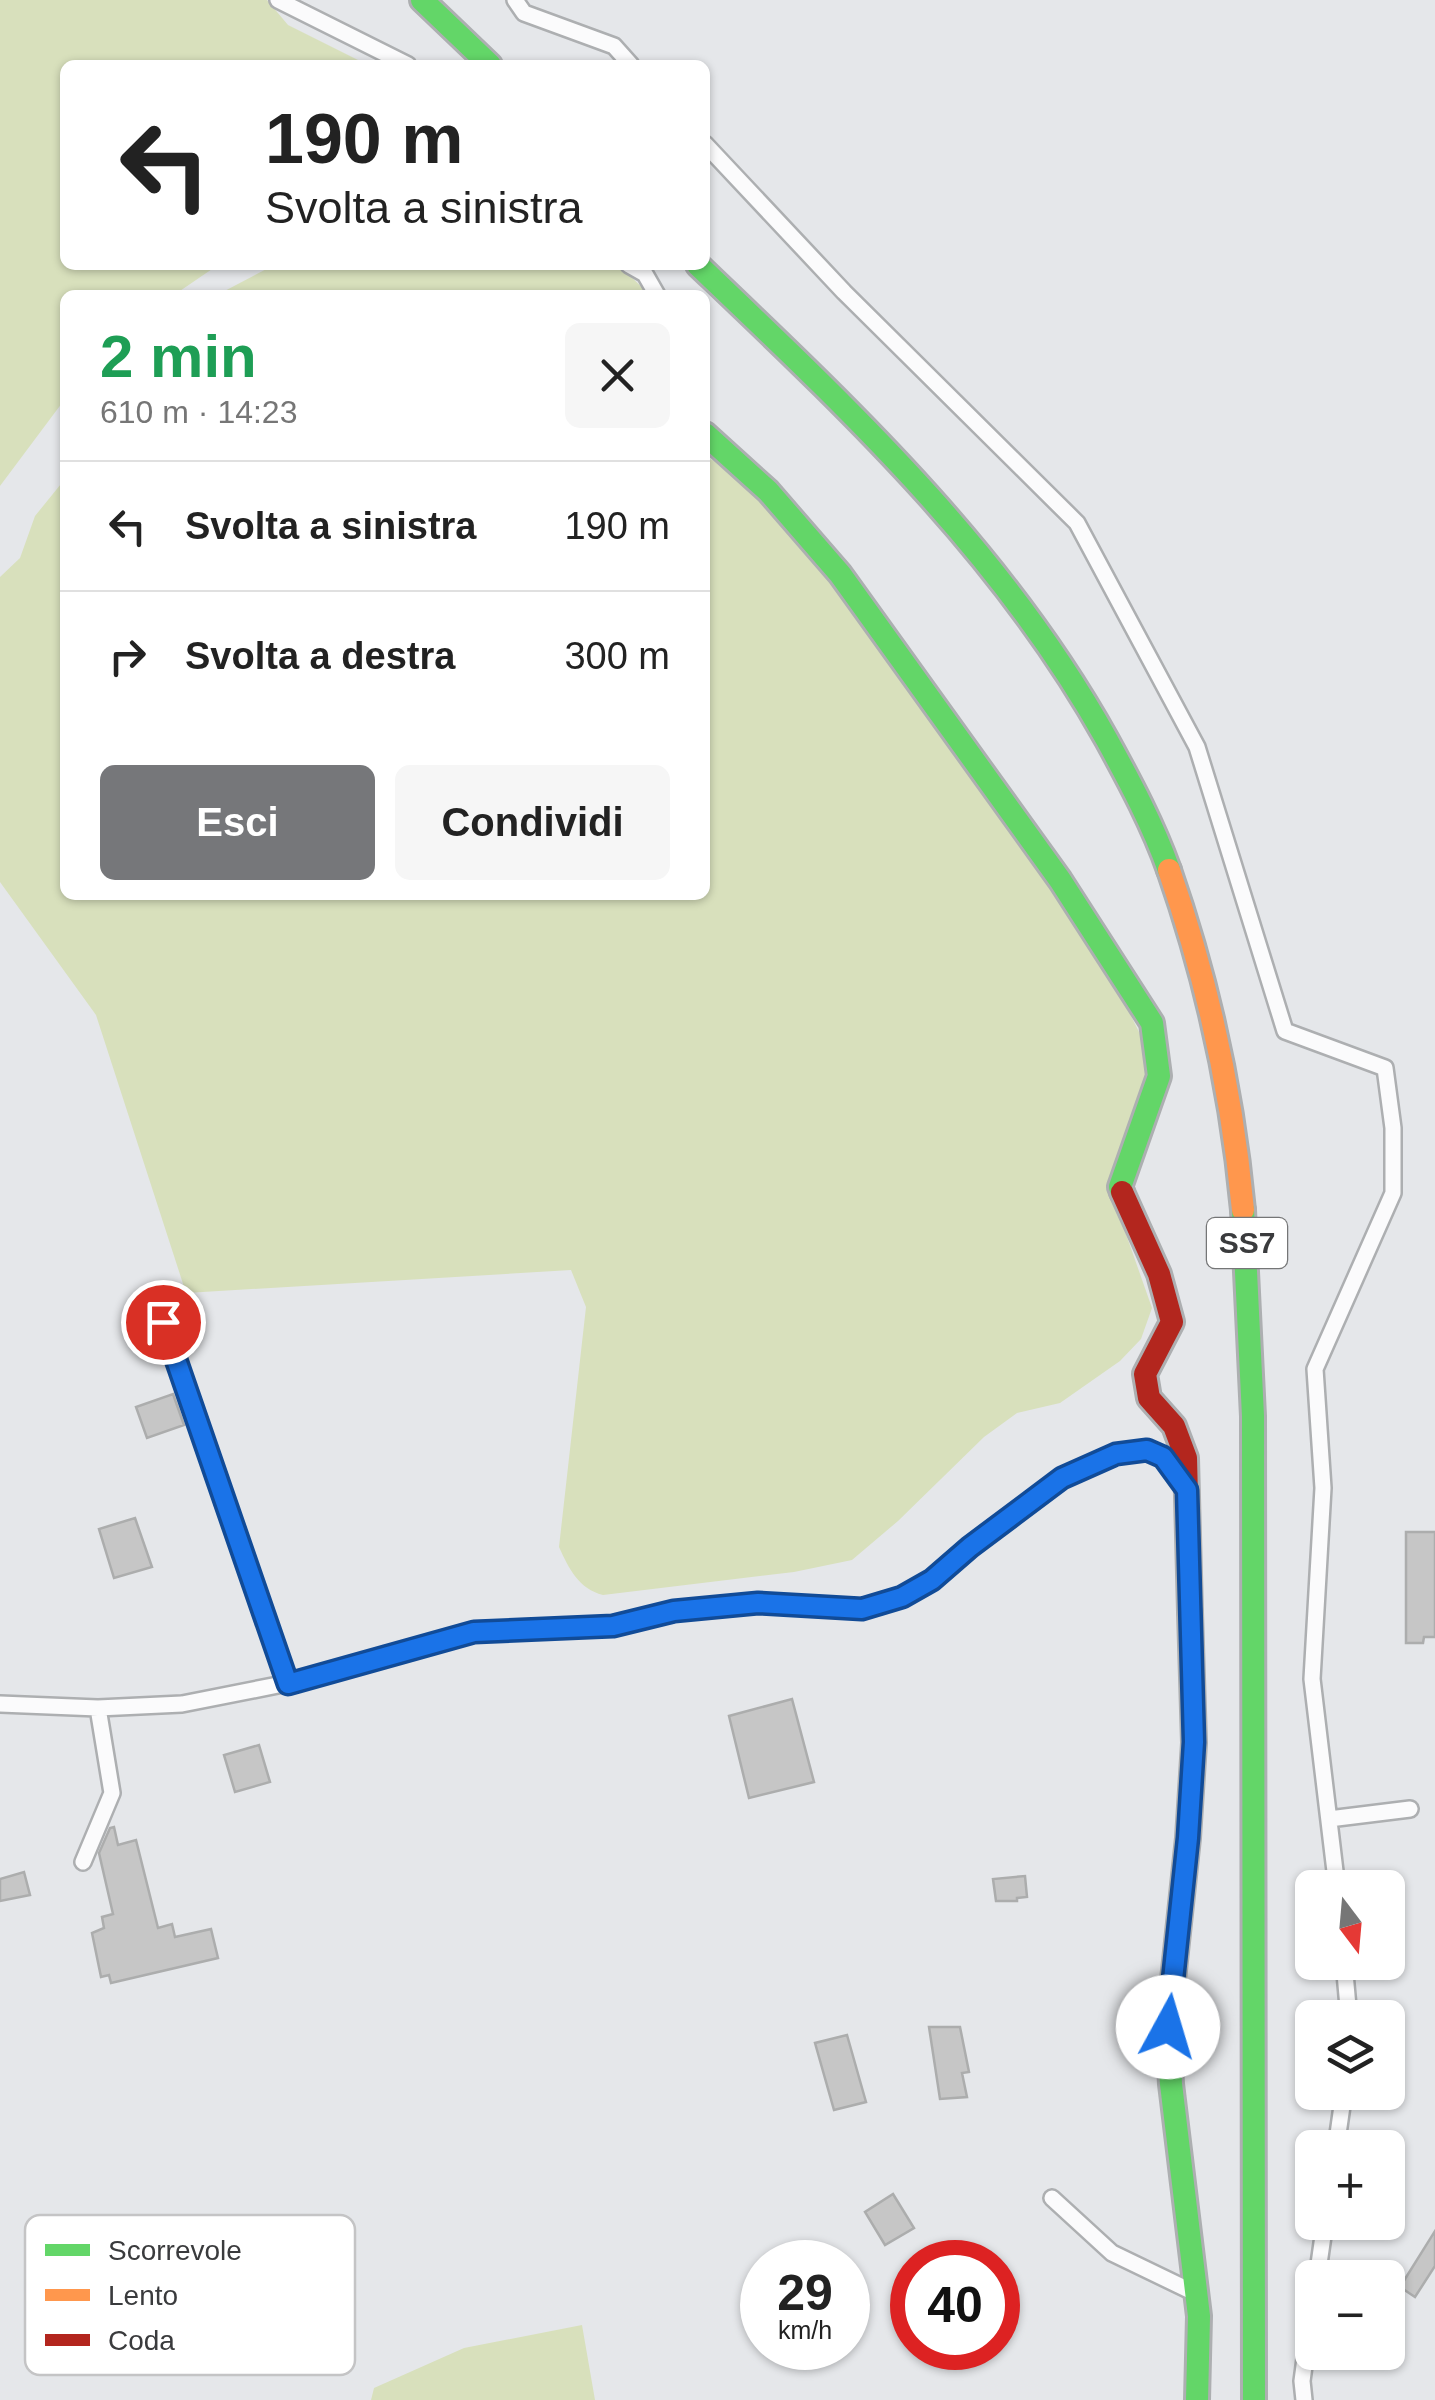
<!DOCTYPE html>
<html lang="it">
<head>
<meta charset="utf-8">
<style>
	:root { --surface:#fff; --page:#f6f6f6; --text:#222; --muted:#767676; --line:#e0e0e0; --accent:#76777a }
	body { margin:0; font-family:Helvetica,sans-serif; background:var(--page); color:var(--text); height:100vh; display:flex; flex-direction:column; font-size:38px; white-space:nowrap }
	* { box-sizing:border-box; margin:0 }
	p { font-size:32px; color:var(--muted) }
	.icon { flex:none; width:55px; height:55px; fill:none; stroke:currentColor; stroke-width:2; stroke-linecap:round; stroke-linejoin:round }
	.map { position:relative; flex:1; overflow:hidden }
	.sheet { position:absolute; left:60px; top:290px; width:650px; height:610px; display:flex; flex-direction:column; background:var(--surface); border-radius:15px; box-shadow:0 2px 8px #0004 }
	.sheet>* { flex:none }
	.guide { position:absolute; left:60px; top:60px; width:650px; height:210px; border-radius:15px; box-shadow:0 2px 8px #0004; background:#fff; color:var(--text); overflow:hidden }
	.needle { width:65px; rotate:164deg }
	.controls { position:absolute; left:1295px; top:1870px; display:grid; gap:20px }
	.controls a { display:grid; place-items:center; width:110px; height:110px; border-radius:15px; background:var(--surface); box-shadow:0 2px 8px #0004; font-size:50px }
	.speed { position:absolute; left:740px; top:2240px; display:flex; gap:20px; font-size:50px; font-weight:700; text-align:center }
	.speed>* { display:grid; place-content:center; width:130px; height:130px; border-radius:50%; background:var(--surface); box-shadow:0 2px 8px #0004; line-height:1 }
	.speed small { font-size:25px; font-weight:400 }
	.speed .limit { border:15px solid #d22; background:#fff; color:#111 }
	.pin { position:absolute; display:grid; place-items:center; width:85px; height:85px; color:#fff; margin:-42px; border:5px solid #fff; border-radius:50%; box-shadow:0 2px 10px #0007 }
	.me { position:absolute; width:110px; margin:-55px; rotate:6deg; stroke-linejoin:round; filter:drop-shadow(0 0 8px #0008) }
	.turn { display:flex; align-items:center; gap:35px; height:210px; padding:0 40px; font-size:45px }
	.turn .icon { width:130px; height:130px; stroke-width:2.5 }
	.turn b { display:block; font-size:70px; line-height:85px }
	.round { display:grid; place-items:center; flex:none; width:105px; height:105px; border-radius:15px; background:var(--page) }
	.headline { display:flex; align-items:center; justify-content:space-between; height:170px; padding:0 40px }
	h1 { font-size:60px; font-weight:700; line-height:75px; color:#1e9e55 }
	.primary-button { display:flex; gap:20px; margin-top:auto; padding:20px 40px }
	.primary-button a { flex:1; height:115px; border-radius:15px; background:var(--accent); color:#fff; font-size:40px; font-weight:700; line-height:115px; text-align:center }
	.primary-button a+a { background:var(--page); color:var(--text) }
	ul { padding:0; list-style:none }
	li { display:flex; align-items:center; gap:30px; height:130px; padding:0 40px; border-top:2px solid var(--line) }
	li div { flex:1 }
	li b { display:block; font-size:38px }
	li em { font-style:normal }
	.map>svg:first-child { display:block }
	.green { fill:#d8e0bc }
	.building { fill:#c6c6c6; stroke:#acadad; stroke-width:2.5 }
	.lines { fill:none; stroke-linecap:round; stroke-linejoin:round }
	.lane-casing { stroke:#adafb1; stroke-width:12 }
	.street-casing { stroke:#adafb1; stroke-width:20 }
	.fast-casing { stroke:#adafb1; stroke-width:28 }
	.slow-casing { stroke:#adafb1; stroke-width:28 }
	.jam-casing { stroke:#adafb1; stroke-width:28 }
	.lane { stroke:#fbfbfc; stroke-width:8 }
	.street { stroke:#fbfbfc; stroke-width:15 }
	.fast { stroke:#63d668; stroke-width:22 }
	.slow { stroke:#ff974d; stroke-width:22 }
	.jam { stroke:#b3261e; stroke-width:22 }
	.route-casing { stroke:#114b97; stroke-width:25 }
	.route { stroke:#1a73e8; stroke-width:18 }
	.labels { text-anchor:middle; stroke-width:8; stroke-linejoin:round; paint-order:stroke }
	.shield { fill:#fff; stroke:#757677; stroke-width:2.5 }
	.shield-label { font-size:30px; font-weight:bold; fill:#3a3b3d }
	.key { fill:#fff; stroke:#c4c4c5; stroke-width:2.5 }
	.key-label { font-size:28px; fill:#3a3b3d }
</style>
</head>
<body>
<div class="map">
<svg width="1435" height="2400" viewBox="0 0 1435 2400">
	<rect width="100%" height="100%" fill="#e5e7ea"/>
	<path class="green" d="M 0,0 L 267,0 L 288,25 L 368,65 L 65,65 L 65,265 L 218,265 L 174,295 L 65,295 L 65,399 L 0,486 Z
		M 274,265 L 614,265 L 624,270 L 650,295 L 217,295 Z
		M 705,457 L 724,465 L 807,541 L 1047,877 L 1112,978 L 1142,1038 L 1150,1066 L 1115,1203 L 1152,1308 L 1141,1339 L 1120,1361 L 1060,1403 L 1017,1413 L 984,1437 L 898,1521 L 852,1560 L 794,1572 L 603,1595 C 579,1589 569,1569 559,1547 L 586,1307 L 571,1270 L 186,1293 L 96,1015 L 0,882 L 0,577 L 20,558 L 35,516 L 65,479 L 65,895 L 705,895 Z
		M 582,2325 L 595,2400 L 371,2400 L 374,2388 L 464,2348 Z"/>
	<path class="building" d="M 173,1394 L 184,1425 L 147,1438 L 136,1407 Z
		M 135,1518 L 152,1567 L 114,1578 L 99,1529 Z
		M 1406,1532 L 1435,1532 L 1435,1637 L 1424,1637 L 1423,1643 L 1406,1643 Z
		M 792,1699 L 814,1782 L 749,1798 L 729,1716 Z
		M 259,1745 L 270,1782 L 235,1792 L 224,1755 Z
		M 114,1827 L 118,1845 L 136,1840 L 158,1928 L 172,1924 L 175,1937 L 211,1929 L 218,1958 L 111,1983 L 109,1975 L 101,1977 L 92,1933 L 104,1928 L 102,1917 L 113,1914 L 99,1853 L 110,1828 Z
		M 24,1872 L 30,1895 L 0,1901 L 0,1879 Z
		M 1025,1876 L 1027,1897 L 1017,1898 L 1017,1901 L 996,1901 L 993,1879 Z
		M 929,2027 L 960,2027 L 969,2072 L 962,2073 L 967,2097 L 940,2099 Z
		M 847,2035 L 866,2102 L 834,2110 L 815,2043 Z
		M 893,2194 L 914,2228 L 885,2245 L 865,2212 Z
		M 1435,2231 L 1435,2266 L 1415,2297 L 1400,2287 Z"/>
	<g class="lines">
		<g class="lane-casing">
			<path id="lane" d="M 163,1322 L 288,1683"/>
		</g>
		<g class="street-casing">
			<path id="street" d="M 278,0 L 408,65
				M 515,0 L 524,13 L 614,46 L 631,65
				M 705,144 L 844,292 L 1077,523 L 1197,747 L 1285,1031 L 1385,1068 L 1393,1128 L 1393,1193 L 1315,1369 L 1323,1488 L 1312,1679 L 1337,1888
				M 629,265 L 645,274 L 657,295
				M 0,1704 L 98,1708 L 182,1704 L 288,1683 L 474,1632 L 613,1626 L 674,1611 L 757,1603 L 862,1609 L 903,1597 L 932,1580 L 969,1547 L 1062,1478 L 1116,1454 L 1147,1450 L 1163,1457 L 1185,1487
				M 1329,1819 L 1410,1809
				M 83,1862 L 112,1793 L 98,1708
				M 1344,1962 L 1349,2018
				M 1142,2015 L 1168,2027
				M 1336,2148 L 1344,2092
				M 1052,2198 L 1112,2253 L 1197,2294
				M 1317,2278 L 1325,2222
				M 1304,2400 L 1302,2381 L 1312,2306"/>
		</g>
		<g class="fast-casing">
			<path id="fast" d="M 422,0 L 490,65
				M 698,265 C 851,411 1003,553 1107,740 C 1130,782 1153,825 1169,870
				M 705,434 L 768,491 L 840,574 L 1060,880 L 1152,1023 L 1159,1076 L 1120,1187 L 1122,1192
				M 1243,1210 L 1253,1416 L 1254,2400
				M 1190,1612 L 1194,1743 L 1188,1838 L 1168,2027 L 1171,2084 L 1199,2316 L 1197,2400"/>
		</g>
		<g class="slow-casing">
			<path id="slow" d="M 1169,870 C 1208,982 1232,1092 1243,1210"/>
		</g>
		<g class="jam-casing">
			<path id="jam" d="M 1122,1192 L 1159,1274 L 1172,1322 L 1145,1374 L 1149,1398 L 1174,1426 L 1186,1458 L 1190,1612"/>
		</g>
		<use href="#lane" class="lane"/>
		<use href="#street" class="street"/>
		<use href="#fast" class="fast"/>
		<use href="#slow" class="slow"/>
		<use href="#jam" class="jam"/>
	</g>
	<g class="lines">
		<g class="route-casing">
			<path id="route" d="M 163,1322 L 288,1684 L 474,1632 L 613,1626 L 674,1611 L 758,1603 L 862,1609 L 902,1597 L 932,1580 L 970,1547 L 1062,1478 L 1116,1454 L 1147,1450 L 1163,1457 L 1187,1490 L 1194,1742 L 1188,1838 L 1168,2027"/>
		</g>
		<use href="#route" class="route"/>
	</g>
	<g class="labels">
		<rect class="shield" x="1207" y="1218" width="80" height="50" rx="8"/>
		<g class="shield-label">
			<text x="1247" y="1253">SS7</text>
		</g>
	</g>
	<rect x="25" y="2215" width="330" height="160" rx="15" class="key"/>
	<rect x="45" y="2244" width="45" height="12" fill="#63d668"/>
	<rect x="45" y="2289" width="45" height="12" fill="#ff974d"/>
	<rect x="45" y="2334" width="45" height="12" fill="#b3261e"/>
	<g class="key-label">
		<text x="108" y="2260">Scorrevole</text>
		<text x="108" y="2305">Lento</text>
		<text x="108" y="2350">Coda</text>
	</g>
</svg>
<div class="controls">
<a><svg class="needle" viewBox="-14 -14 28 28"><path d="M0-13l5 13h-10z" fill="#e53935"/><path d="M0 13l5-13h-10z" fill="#767676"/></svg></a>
<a><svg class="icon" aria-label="layers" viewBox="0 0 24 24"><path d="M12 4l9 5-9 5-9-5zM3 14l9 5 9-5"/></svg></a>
<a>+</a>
<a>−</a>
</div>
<div class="speed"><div>29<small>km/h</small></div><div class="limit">40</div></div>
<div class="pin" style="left:163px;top:1322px;background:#d93025"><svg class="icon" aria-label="arrive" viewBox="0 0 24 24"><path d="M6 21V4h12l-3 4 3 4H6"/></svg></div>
<svg class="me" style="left:1168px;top:2027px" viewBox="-20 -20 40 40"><circle r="19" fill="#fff"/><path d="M0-13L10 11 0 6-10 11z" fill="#1a73e8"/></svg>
<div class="guide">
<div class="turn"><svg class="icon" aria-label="left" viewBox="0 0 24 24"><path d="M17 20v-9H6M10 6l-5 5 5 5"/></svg><div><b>190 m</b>Svolta a sinistra</div></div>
</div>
<section class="sheet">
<div class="headline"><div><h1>2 min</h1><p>610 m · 14:23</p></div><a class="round"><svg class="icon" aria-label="close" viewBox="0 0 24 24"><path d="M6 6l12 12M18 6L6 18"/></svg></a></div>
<ul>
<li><svg class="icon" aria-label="left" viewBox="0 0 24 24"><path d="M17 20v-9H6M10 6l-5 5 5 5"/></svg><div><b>Svolta a sinistra</b></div><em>190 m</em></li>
<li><svg class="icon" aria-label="right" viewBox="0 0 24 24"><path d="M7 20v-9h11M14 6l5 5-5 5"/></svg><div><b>Svolta a destra</b></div><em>300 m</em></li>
</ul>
<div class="primary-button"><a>Esci</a><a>Condividi</a></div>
</section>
</div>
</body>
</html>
